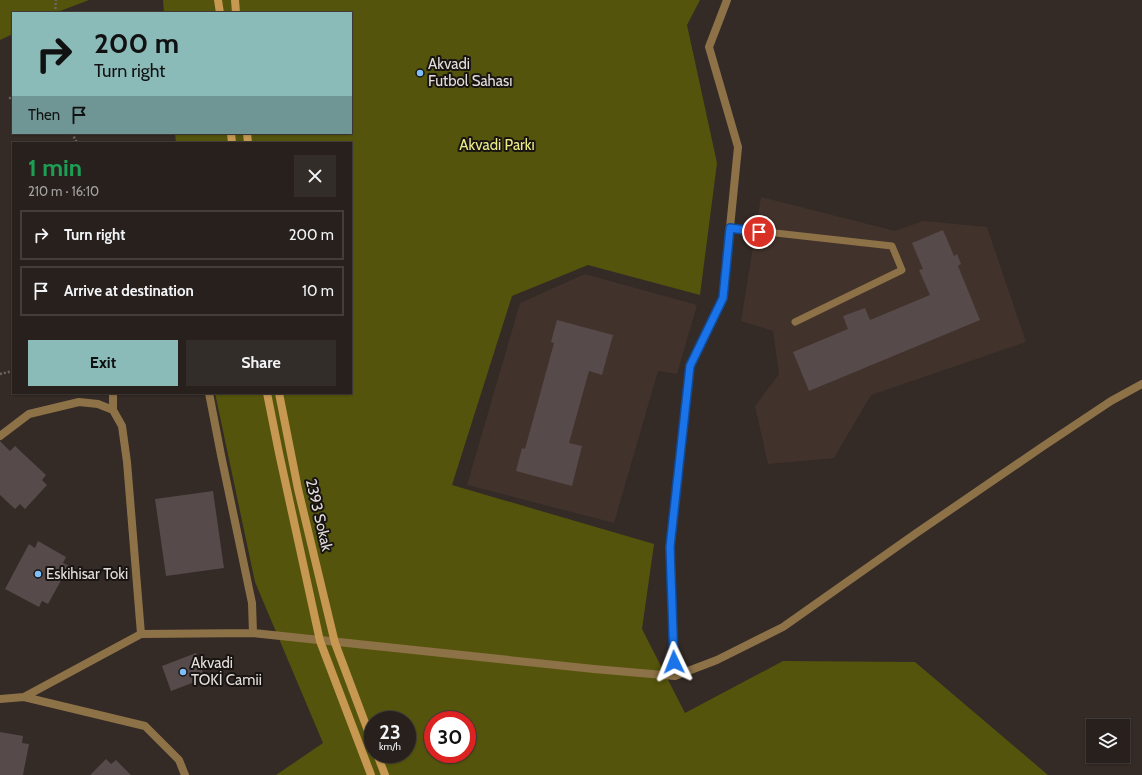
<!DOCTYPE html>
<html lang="en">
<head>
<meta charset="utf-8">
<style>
	:root { --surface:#27201c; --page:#332d29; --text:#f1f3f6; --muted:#a4a3a3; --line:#433e3b; --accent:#8bbbb9 }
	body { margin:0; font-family:Cabin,sans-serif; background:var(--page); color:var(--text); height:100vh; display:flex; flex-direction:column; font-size:15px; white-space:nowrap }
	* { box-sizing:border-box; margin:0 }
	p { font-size:13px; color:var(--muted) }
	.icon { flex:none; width:22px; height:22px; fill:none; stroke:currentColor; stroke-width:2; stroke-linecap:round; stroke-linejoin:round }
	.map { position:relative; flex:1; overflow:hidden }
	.side { position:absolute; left:12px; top:142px; width:340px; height:252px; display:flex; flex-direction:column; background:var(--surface); border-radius:0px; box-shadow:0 1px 3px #0004,0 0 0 1px var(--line) }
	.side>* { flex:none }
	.guide { position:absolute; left:12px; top:12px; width:340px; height:122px; border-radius:0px; box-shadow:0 1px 3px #0004,0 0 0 1px var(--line); background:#8bbbb9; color:#111; overflow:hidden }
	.tools { position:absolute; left:1086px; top:719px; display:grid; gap:8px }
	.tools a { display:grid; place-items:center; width:44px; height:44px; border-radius:0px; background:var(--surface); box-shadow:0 1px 3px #0004,0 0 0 1px var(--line); font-size:20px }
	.speed { position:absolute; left:364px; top:711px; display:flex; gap:8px; font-size:20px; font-weight:700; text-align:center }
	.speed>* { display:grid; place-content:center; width:52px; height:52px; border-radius:50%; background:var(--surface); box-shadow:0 1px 3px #0004,0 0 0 1px var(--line); line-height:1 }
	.speed small { font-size:10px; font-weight:400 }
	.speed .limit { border:6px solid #d22; background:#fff; color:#111 }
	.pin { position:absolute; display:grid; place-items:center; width:34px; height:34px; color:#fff; margin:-17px; border:2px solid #fff; border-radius:50%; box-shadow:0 1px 4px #0007 }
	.me { position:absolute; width:44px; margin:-22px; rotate:358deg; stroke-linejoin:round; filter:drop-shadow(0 0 3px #0008) }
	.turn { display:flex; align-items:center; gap:14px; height:84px; padding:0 16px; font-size:18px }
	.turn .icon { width:52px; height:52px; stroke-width:2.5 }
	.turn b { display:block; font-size:28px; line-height:34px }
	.then { display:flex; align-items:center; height:38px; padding:0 16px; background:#0003; gap:8px; font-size:15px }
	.round { display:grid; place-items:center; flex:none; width:42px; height:42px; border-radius:0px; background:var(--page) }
	.headline { display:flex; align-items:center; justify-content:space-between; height:68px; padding:0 16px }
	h1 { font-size:24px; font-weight:700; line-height:30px; color:#1e9e55 }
	.action { display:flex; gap:8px; margin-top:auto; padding:8px 16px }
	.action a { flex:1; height:46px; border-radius:0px; background:var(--accent); color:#111; font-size:16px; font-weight:700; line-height:46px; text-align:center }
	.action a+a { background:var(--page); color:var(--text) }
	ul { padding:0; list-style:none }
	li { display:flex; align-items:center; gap:12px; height:50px; margin:0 8px 6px; padding:0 8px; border:2px solid var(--line); border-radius:0px }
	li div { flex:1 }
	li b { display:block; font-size:15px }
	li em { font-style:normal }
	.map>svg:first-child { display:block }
	.built { fill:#42322c }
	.green { fill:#55540c; fill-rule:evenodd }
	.building { fill:#564a4a }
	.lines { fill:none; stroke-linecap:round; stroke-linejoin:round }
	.path { stroke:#6e6562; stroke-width:2.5; stroke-dasharray:2 2; stroke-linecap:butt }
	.service { stroke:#8e7247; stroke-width:7 }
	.minor { stroke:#8e7247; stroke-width:8 }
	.secondary { stroke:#c69851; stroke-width:8 }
	.route-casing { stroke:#114b97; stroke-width:10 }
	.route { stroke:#1a73e8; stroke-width:7 }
	.poi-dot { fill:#7ebef9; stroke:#181412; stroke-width:1.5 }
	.labels { text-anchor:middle; stroke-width:4; stroke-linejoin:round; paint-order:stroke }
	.poi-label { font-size:15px; fill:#e4dedb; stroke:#181412; text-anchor:start }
	.park-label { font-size:15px; fill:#ebeb86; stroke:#181412 }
	.street-label { font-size:15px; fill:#e4dedb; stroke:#181412 }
</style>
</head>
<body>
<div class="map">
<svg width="1142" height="775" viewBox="0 0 1142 775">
	<rect width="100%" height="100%" fill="#342a26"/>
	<path class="built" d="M 761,197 L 895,231 L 923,221 L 987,227 L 1026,342 L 871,395 L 834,458 L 768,464 L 755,406 L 779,374 L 773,331 L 741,321 Z
		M 585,274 L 697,305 L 677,374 L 658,371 L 614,523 L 467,485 L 520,303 Z"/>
	<path class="green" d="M 0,0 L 89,0 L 55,13 L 13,13 L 13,34 L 0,40 Z
		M 163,0 L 700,0 L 687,25 L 717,163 L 700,295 L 588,265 L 512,296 L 452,485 L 654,544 L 642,629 L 685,713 L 783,661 L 915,662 L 1048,775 L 276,775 L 323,743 L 255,582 L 215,393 L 351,393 L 351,143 L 176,143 L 175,133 L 351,133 L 351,13 L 164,13 ZM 373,720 L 407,720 L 407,754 L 373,754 ZM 433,720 L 467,720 L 467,754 L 433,754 Z"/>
	<path class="building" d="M 943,230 L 954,256 L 957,254 L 961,264 L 958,266 L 980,320 L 809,391 L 793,352 L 848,329 L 843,316 L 865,308 L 870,320 L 930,295 L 919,270 L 923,269 L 912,243 Z
		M 557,320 L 613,335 L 602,375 L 589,371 L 569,443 L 582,446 L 572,486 L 516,471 L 522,448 L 525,449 L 554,343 L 551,342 Z
		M 0,441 L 10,451 L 15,446 L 46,475 L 42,480 L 47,485 L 25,509 L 20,504 L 15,509 L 0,495 Z
		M 213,491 L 224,568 L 166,576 L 155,499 Z
		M 38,541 L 66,557 L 63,563 L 69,566 L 48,604 L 42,601 L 39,607 L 5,589 L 29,544 L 35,548 Z
		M 196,653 L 205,678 L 171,691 L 162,666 Z
		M 0,732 L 23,736 L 22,743 L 29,744 L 23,775 L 0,775 Z
		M 106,759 L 111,764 L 116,760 L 131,775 L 90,775 Z"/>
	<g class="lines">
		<path class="path" d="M 55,13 L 56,0
			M 13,94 L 10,98 L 13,99
			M 72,133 L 77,143
			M 0,374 L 13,371"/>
		<path class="service" d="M 730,228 L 892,246 L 902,270 L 795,322"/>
		<path class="minor" d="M 209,393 L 221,455 L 252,603 L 253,633
			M 113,410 L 113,393
			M 0,436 L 29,414 L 79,402 L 98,404 L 113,410 L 122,426 L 127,462 L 141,634
			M 675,676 L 670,547 L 690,366 L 723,298 L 738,147 L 709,47 L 727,0
			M 24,697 L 141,634 L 253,633 L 594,669 L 675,676 L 717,660 L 783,627 L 915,534 L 1042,447 L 1111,401 L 1142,384
			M 0,699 L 24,697 L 145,726 L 179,760 L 185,775"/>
		<path class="secondary" d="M 218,0 L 220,13
			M 235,0 L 236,13
			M 231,133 L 232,143
			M 247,133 L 248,143
			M 267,393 L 279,453 L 320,641 L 371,775
			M 279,393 L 298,489 L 335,643 L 373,744
			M 377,754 L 385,775"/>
	</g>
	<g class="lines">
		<g class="route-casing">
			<path id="route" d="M 674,662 L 670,547 L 690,366 L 723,298 L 730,228 L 759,232"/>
		</g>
		<use href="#route" class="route"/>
	</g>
	<g class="poi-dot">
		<circle cx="420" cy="73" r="4"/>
		<circle cx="38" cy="574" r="4"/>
		<circle cx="183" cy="672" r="4"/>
	</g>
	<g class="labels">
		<g class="poi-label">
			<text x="428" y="69">Akvadi<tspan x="428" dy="17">Futbol Sahası</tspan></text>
			<text x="46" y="579">Eskihisar Toki</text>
			<text x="191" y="668">Akvadi<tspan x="191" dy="17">TOKİ Camii</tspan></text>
		</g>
		<g class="park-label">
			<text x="497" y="150">Akvadi Parkı</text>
		</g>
		<g class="street-label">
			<text transform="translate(319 515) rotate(77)" y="5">2393 Sokak</text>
		</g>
	</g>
</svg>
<div class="tools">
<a><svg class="icon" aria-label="layers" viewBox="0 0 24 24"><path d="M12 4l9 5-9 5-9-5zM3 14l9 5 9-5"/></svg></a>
</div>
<div class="speed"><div>23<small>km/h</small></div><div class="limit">30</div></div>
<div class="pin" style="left:759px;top:232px;background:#d93025"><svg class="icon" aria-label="arrive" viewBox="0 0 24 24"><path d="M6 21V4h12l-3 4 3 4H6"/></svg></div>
<svg class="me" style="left:674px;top:662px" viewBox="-20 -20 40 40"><path d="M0-17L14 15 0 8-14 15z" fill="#1a73e8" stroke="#fff" stroke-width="4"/></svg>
<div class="guide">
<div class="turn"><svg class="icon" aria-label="right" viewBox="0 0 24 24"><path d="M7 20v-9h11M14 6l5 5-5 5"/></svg><div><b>200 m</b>Turn right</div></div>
<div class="then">Then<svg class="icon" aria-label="arrive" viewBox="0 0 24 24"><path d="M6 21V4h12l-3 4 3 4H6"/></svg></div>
</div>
<section class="side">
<div class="headline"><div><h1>1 min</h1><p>210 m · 16:10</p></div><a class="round"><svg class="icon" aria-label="close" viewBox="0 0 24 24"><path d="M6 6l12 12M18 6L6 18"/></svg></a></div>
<ul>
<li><svg class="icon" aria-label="right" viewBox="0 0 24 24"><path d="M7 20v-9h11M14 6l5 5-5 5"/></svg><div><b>Turn right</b></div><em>200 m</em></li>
<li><svg class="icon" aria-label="arrive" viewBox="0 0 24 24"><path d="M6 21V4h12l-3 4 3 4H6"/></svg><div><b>Arrive at destination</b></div><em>10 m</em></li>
</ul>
<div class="action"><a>Exit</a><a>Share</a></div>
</section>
</div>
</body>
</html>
